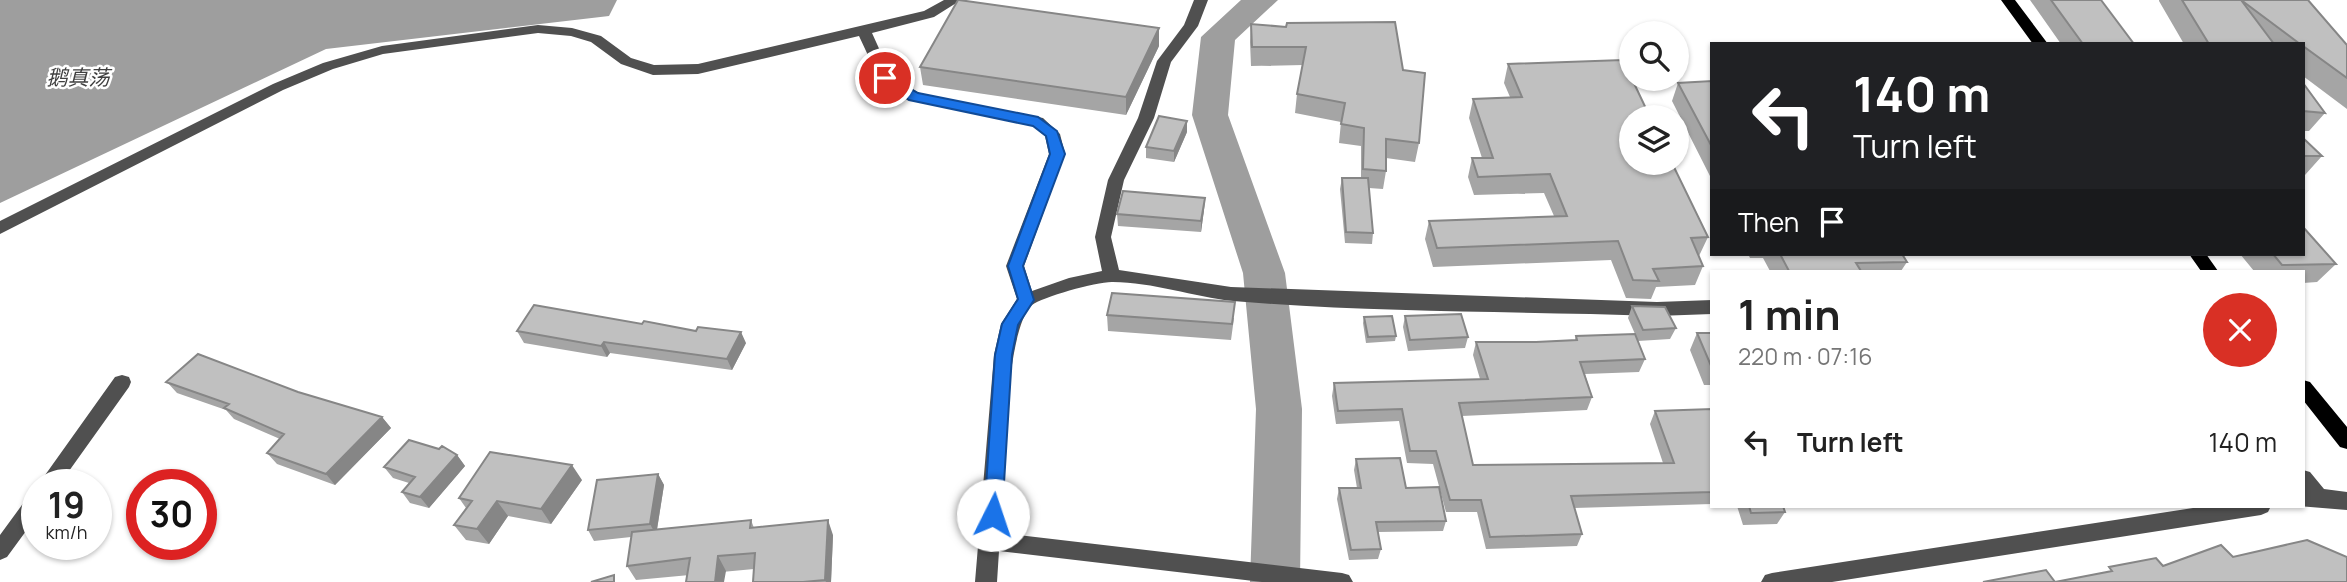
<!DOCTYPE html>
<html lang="en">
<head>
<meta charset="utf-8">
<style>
	:root { --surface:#fff; --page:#f2f2f2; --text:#222; --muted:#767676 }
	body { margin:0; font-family:Manrope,"Noto Sans SC",sans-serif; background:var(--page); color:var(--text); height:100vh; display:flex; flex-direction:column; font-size:26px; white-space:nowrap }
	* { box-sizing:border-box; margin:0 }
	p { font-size:23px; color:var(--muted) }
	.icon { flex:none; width:38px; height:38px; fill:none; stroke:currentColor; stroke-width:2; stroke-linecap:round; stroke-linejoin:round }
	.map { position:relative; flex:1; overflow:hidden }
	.drawer { position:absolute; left:1710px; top:270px; width:595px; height:238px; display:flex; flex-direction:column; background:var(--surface); border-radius:0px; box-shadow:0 2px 5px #0004 }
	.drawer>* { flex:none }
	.banner { position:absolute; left:1710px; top:42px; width:595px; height:214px; border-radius:0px; box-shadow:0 2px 5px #0004; background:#202124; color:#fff; overflow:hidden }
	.fabs { position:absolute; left:1619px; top:21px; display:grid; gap:14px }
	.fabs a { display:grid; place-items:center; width:70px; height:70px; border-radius:50%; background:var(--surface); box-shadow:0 2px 5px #0004; font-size:35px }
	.speed { position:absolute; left:21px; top:469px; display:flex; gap:14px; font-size:35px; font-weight:700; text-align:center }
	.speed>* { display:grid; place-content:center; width:91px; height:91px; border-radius:50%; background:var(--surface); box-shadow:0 2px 5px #0004; line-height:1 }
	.speed small { font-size:18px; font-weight:400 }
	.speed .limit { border:10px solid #d22; background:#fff; color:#111 }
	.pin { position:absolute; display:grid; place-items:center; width:60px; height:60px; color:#fff; margin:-30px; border:4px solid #fff; border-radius:50%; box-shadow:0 2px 7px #0007 }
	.me { position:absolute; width:77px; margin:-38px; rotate:4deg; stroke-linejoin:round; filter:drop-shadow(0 0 5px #0008) }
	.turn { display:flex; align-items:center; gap:24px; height:147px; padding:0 28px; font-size:32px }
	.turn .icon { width:91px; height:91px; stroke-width:2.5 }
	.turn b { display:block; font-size:49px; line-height:60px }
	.then { display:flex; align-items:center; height:66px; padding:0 28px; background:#0003; gap:14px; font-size:26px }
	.round { display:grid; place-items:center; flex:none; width:74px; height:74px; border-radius:37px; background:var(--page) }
	.summary { display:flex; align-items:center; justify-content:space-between; height:119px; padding:0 28px }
	h1 { font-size:42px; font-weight:700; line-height:52px }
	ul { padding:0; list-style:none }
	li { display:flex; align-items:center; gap:21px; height:105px; padding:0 28px }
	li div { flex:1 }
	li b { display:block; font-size:26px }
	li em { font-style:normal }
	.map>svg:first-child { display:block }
	.water { fill:#9e9e9e }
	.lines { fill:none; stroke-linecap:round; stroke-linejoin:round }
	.river { fill:#9e9e9e; fill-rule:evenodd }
	.minor { fill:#505050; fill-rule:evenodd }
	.major { fill:#000; fill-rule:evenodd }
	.wall { fill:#a5a5a5 }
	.shaded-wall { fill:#868686 }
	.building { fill:#c0c0c0; stroke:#868686; stroke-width:2 }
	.route { fill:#1a73e8; stroke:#114b97; stroke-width:2 }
	.labels { text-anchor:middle; stroke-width:5; stroke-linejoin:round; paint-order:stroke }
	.water-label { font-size:21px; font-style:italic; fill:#3f3f3f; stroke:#fff }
</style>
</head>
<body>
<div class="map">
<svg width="2347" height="582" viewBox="0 0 2347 582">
	<rect width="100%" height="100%" fill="#fff"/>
	<path class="water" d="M 0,0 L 617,0 L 609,16 L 326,49 L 0,203 Z"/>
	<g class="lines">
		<path class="river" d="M 1241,0 L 1278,0 L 1235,40 L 1228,115 L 1285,273 L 1302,409 L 1300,582 L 1250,582 L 1256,409 L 1243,273 L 1192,115 L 1201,37 Z"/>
		<path class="minor" d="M 944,0 L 961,0 L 934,17 L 872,33 L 891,75 L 919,93 L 1043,118 L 1060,134 L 1065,154 L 1024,266 L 1032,291 L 1069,278 L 1102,271 L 1095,237 L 1108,180 L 1138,118 L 1157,61 L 1184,25 L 1194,0 L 1208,0 L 1198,26 L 1171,62 L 1154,118 L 1124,180 L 1111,237 L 1119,270 L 1231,287 L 1657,302 L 1712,300 L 1712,314 L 1657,316 C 1516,311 1374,313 1233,301 C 1194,297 1152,282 1113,282 C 1099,281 1042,297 1032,305 C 1004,329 1003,491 1000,533 L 1342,573 L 1349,575 L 1353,582 L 1262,582 L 999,551 L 997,582 L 975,582 L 994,355 L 1001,324 L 1017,299 L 1006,266 L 1049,154 L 1045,136 L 1033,126 L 909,100 L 880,81 L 859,36 L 698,74 L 653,75 L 621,64 L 591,42 L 571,36 L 538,33 L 383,54 L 333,69 L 283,90 L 0,234 L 0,221 L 273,84 L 323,63 L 382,46 L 538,25 L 572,28 L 601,36 L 631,58 L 654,65 L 698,64 L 924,11 Z
			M 122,375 L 129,377 L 131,382 L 129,387 L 59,485 L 38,485 L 115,377 Z
			M 2303,470 L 2310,472 L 2324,489 L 2347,492 L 2347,510 L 2298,506 L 2303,506 Z
			M 37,492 L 37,516 L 7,557 L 0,560 L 0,535 L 30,494 Z
			M 2206,506 L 2271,506 L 2268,512 L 2261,515 L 1832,582 L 1761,582 L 1765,575 L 1772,573 Z"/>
		<path class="major" d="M 2001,0 L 2015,0 L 2048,44 L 2033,44 Z
			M 2189,254 L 2206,254 L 2218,271 L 2201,271 Z
			M 2303,380 L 2310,382 L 2347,427 L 2347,449 L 2340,447 L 2303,400 Z"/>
	</g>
	<path class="wall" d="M 2030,0 L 2101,0 L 2134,44 L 2061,44 Z
		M 2159,0 L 2308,0 L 2347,45 L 2347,109 L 2303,76 L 2303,44 L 2184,44 L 2159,1 Z
		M 1251,24 L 1403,70 L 1419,143 L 1415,162 L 1386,158 L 1386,171 L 1383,189 L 1369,188 L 1373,233 L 1372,244 L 1345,243 L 1340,189 L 1342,178 L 1361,178 L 1361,146 L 1339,143 L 1341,122 L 1295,113 L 1297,94 L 1303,65 L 1251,66 L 1250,42 Z
		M 1159,46 L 1126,115 L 923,85 L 920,67 Z
		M 1508,64 L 1708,237 L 1699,256 L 1703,266 L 1695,285 L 1656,287 L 1651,299 L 1626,298 L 1611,260 L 1433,267 L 1425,239 L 1429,221 L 1554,216 L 1544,193 L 1474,195 L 1468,177 L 1472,158 L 1482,158 L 1469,118 L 1473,99 L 1510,97 L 1504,83 Z
		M 1712,81 L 1712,180 L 1672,101 L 1678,83 Z
		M 2303,83 L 2325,113 L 2309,131 L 2303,131 Z
		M 1187,132 L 1174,162 L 1146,158 L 1146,147 Z
		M 2303,138 L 2322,156 L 2305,175 L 2303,175 Z
		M 1205,198 L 1204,210 L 1201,232 L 1118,226 L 1117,214 Z
		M 1748,254 L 1902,254 L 1907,262 L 1901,271 L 1770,271 L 1763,258 L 1750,258 Z
		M 2240,254 L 2303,254 L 2336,264 L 2317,282 L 2303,283 L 2303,271 L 2254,271 Z
		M 1632,306 L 1676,328 L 1670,339 L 1638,341 L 1645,359 L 1639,372 L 1585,374 L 1592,397 L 1587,410 L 1462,416 L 1473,465 L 1663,463 L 1650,424 L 1655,411 L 1712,409 L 1712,504 L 1574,508 L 1582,534 L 1577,546 L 1486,549 L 1477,512 L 1446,512 L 1433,464 L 1407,463 L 1399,421 L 1336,424 L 1332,396 L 1334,383 L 1480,379 L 1473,355 L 1476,342 L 1536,342 L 1575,340 L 1576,336 L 1635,334 L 1628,318 Z
		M 1107,315 L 1234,318 L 1231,340 L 1108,331 Z
		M 1405,316 L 1468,337 L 1465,348 L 1408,351 L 1403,327 Z
		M 1364,317 L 1396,336 L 1395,341 L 1366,343 L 1363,323 Z
		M 517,331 L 746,343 L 732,370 L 610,353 L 607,357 L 524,343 Z
		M 1697,333 L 1712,333 L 1712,385 L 1704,385 L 1690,350 Z
		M 167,382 L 298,392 L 382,417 L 391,428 L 335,485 L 277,464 L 267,453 L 280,439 L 234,419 L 226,410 L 177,393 Z
		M 457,455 L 465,466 L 429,508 L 410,503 L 402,492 L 409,483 L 393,478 L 384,467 Z
		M 1356,459 L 1406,488 L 1446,521 L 1443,531 L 1378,532 L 1381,549 L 1378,559 L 1349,560 L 1337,499 L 1339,488 L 1357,488 L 1354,470 Z
		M 658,474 L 664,485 L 657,530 L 751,520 L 754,528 L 833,535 L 831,582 L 753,582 L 754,569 L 636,580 L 627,566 L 631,537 L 594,541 L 588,530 Z
		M 582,480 L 551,524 L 508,516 L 489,544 L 466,540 L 454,525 L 466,508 L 459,498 Z
		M 1737,506 L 1783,506 L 1785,512 L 1777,524 L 1743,525 Z
		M 1917,506 L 1943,506 L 1918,508 Z"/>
	<path class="shaded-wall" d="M 1159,28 L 1159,46 L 1126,115 L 1126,97 Z
		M 1187,121 L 1187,132 L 1174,162 L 1174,151 Z
		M 1205,198 L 1204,210 L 1201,232 L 1201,221 Z
		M 741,332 L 746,343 L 732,370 L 727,359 Z
		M 604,342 L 610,353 L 607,357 L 601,346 Z
		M 382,417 L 391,428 L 335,485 L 326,474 Z
		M 457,455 L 465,466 L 429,508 L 420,497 Z
		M 572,465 L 582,480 L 551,524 L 541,509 Z
		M 658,474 L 664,485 L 656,535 L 650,524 Z
		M 497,501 L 508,516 L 489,544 L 477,529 Z
		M 828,520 L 833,535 L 831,582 L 826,582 L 825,580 Z
		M 718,556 L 726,571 L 724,582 L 715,582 Z"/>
	<path class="building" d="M 958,0 L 959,0 L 1159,28 L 1126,97 L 920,67 Z
		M 2051,0 L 2101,0 L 2134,44 L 2083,44 Z
		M 2182,0 L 2308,0 L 2347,45 L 2347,78 L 2303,46 L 2303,44 L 2300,44 L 2241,0 L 2274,44 L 2209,44 Z
		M 1395,22 L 1403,70 L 1425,73 L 1419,143 L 1386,139 L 1386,171 L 1363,169 L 1364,128 L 1341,124 L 1345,103 L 1297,94 L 1306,47 L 1252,47 L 1251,24 L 1286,27 L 1287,23 Z
		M 1623,60 L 1650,117 L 1631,117 L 1631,163 L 1672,163 L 1708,237 L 1691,238 L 1703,266 L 1653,269 L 1659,281 L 1633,280 L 1618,241 L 1437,248 L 1429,221 L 1567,216 L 1550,174 L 1478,177 L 1472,158 L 1493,158 L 1473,99 L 1522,97 L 1508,64 Z
		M 1712,81 L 1712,147 L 1678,83 Z
		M 2303,83 L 2325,113 L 2303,111 Z
		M 1159,116 L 1187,121 L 1174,151 L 1146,147 Z
		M 2303,138 L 2322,156 L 2303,156 Z
		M 1342,178 L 1368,178 L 1373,233 L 1346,232 Z
		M 1123,191 L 1205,198 L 1201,221 L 1117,214 Z
		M 2303,227 L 2336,264 L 2282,265 L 2273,254 L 2303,254 Z
		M 1780,254 L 1902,254 L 1907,262 L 1856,263 L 1861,271 L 1789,271 Z
		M 1112,293 L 1235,302 L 1232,324 L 1107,315 Z
		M 534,305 L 642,324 L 644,321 L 696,331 L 698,327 L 741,332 L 727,359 L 604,342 L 601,346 L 517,331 Z
		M 1632,306 L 1665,307 L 1676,328 L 1643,330 Z
		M 1461,314 L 1468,337 L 1410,340 L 1405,316 Z
		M 1392,316 L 1396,336 L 1368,337 L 1364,317 Z
		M 1697,333 L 1712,333 L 1712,368 Z
		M 1635,334 L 1645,359 L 1580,362 L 1592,397 L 1459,403 L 1473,465 L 1674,463 L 1655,411 L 1712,409 L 1712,492 L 1571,496 L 1582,534 L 1490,537 L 1481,500 L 1450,500 L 1436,451 L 1410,451 L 1402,409 L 1338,411 L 1334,383 L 1488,379 L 1476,342 L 1536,342 L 1577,340 L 1576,336 Z
		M 198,354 L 298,392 L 382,417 L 326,474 L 267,453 L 284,434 L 224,408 L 229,404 L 166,382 Z
		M 409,440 L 439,449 L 442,446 L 457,455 L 420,497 L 402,492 L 415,477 L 384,467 Z
		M 490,452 L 572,465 L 541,509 L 497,501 L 477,529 L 454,525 L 472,501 L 459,498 Z
		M 1400,458 L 1406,488 L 1439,487 L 1446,521 L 1376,522 L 1381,549 L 1351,550 L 1339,488 L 1361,488 L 1356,459 Z
		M 658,474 L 650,524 L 588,530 L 597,480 Z
		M 1749,506 L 1783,506 L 1785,512 L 1751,513 Z
		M 751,520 L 750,528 L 828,520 L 825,580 L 803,582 L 753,582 L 755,553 L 718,556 L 715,582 L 686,582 L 690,558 L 627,566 L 632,532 Z
		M 2307,540 L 2347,557 L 2347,582 L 2055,582 L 2112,571 L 2109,567 L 2156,558 L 2163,566 L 2221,545 L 2233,557 Z
		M 2046,570 L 2055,582 L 1983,582 Z
		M 614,575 L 614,582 L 591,582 Z"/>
	<path class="route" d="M 885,74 L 918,93 L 1038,117 L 1057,131 L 1065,154 L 1023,266 L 1034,300 L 1018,325 L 1012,355 L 1002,515 L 999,520 L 993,523 L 986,520 L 984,515 L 995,355 L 1002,324 L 1018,299 L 1008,266 L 1050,154 L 1046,136 L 1033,126 L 909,100 L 880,81 L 878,78 Z"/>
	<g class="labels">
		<g class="water-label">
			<text x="78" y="85">鹅真荡</text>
		</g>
	</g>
</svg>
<div class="fabs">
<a><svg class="icon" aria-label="search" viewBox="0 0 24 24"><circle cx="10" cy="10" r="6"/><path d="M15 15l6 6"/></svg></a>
<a><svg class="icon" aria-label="layers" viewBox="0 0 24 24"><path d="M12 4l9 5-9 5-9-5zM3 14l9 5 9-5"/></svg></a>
</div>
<div class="speed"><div>19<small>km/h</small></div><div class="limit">30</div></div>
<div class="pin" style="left:885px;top:78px;background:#d93025"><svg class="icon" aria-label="arrive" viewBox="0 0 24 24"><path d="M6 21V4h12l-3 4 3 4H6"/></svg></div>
<svg class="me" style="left:993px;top:515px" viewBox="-20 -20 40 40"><circle r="19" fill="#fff"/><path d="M0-13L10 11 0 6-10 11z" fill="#1a73e8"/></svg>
<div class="banner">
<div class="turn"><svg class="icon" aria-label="left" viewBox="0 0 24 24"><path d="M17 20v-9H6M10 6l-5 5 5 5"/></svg><div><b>140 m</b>Turn left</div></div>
<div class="then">Then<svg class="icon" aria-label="arrive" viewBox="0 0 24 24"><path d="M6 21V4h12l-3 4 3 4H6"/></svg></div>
</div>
<section class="drawer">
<div class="summary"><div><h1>1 min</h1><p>220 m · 07:16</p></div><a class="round" style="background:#d93025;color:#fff"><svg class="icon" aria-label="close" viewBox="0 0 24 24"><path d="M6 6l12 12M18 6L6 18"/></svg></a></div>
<ul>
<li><svg class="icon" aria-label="left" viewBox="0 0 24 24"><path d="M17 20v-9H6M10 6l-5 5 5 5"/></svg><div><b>Turn left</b></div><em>140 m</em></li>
</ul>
</section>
</div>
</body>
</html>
